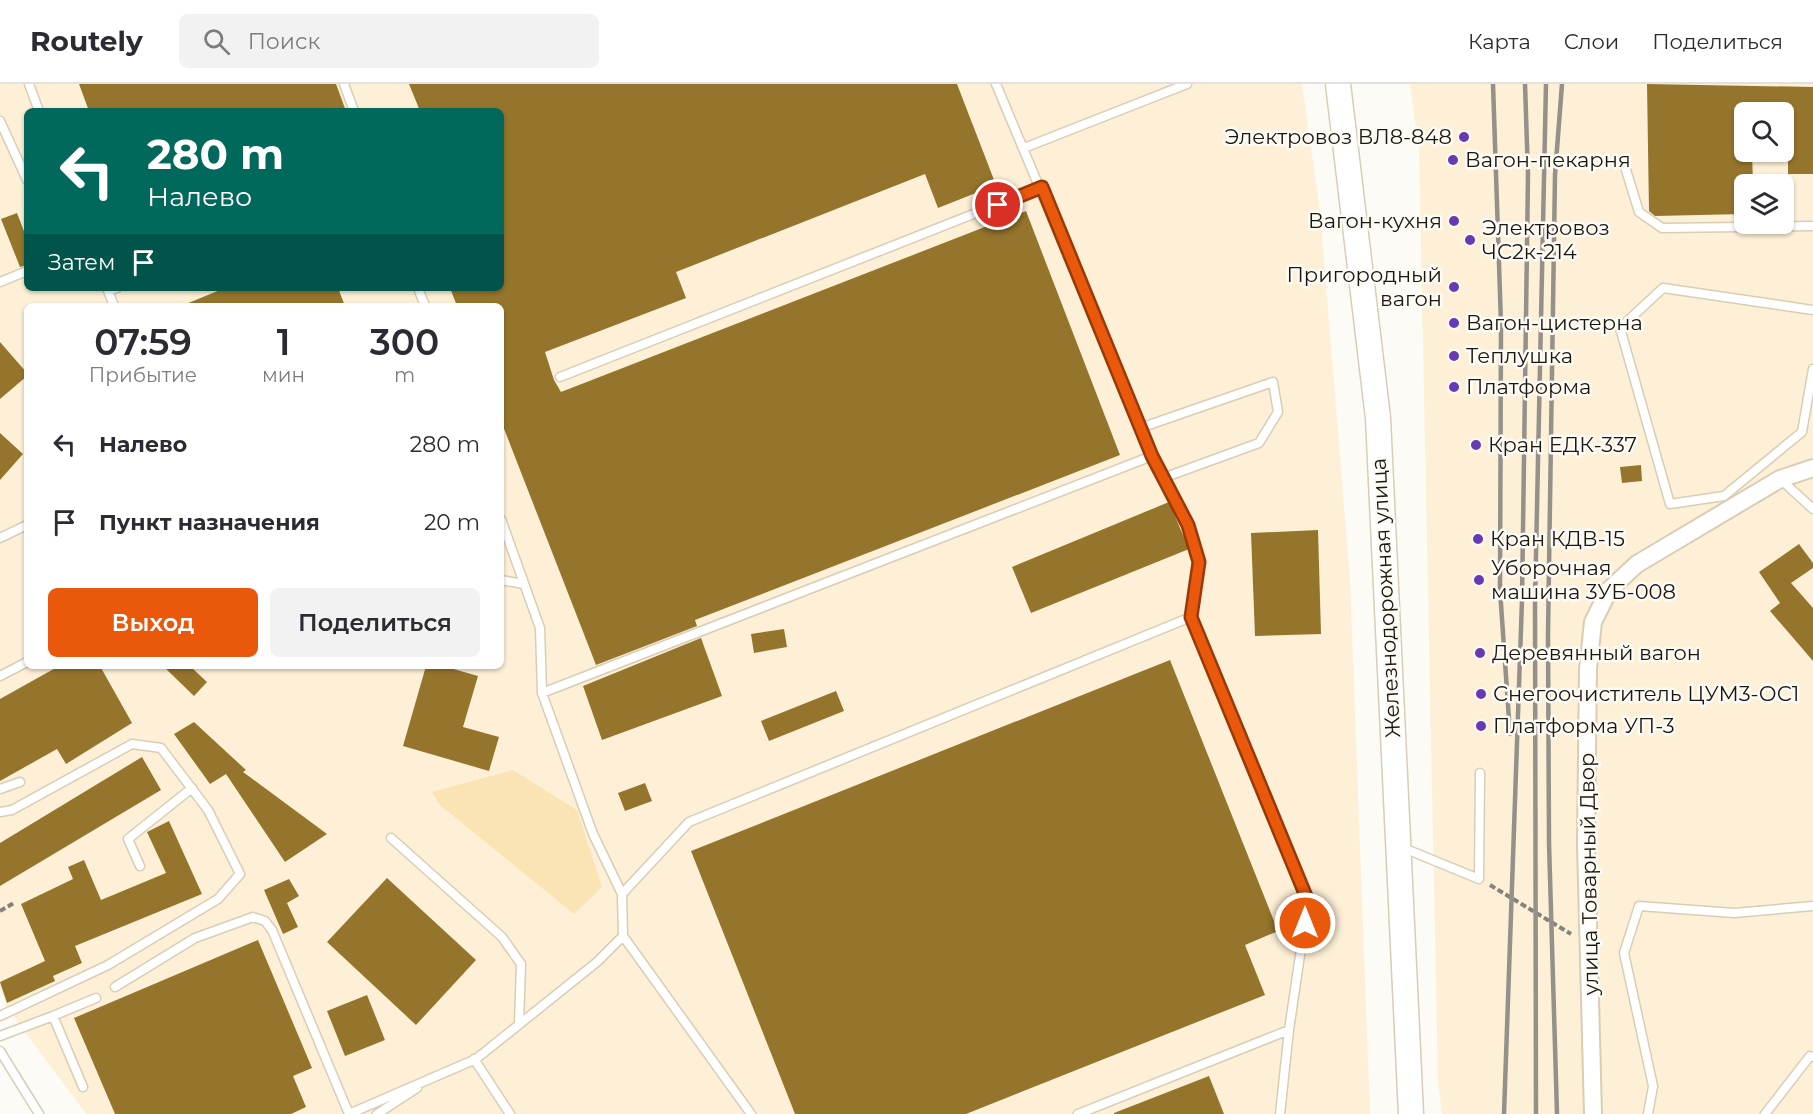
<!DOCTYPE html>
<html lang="ru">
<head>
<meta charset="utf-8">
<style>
	:root { --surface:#fff; --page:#f2f2f3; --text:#2b2b33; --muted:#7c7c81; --line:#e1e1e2; --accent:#ea580c }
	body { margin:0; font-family:Montserrat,sans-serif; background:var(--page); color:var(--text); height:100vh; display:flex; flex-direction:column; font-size:22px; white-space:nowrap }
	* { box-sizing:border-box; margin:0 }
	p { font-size:20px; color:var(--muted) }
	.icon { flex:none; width:33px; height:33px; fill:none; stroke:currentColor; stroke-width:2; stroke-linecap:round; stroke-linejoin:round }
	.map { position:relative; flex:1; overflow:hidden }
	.details { position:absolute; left:24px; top:219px; width:480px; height:366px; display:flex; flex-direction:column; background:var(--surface); border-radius:9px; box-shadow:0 2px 4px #0004 }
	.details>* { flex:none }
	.banner { position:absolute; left:24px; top:24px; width:480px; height:183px; border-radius:9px; box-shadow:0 2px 4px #0004; background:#00695c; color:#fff; overflow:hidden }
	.buttons { position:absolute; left:1734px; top:18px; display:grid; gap:12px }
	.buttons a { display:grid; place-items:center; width:60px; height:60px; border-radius:9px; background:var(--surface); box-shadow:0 2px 4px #0004; font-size:30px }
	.pin { position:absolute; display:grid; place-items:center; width:51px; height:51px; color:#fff; margin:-26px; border:3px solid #fff; border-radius:50%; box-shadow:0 2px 6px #0007 }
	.me { position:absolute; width:66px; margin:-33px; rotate:0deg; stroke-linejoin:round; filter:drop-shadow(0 0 4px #0008) }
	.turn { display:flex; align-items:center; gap:21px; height:126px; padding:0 24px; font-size:27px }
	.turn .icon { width:78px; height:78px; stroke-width:2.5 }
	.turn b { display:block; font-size:42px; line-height:51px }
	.then { display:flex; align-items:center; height:57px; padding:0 24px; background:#0003; gap:12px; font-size:22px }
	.eta { display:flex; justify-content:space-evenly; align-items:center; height:102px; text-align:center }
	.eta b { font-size:36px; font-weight:600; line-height:42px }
	.primary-button { display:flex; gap:12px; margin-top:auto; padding:12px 24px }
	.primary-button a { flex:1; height:69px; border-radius:9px; background:var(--accent); color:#fff; font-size:24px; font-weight:600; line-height:69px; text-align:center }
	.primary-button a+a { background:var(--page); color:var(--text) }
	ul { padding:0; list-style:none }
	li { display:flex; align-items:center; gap:18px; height:78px; padding:0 24px }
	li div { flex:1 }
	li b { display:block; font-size:22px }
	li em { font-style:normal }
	header { display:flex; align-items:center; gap:36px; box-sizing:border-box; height:84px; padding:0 30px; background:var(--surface); border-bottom:2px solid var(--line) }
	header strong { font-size:28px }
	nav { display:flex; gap:33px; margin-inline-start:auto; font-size:21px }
	.search { width:420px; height:54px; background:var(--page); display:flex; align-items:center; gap:15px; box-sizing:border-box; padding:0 21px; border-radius:9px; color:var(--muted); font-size:22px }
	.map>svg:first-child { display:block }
	.built { fill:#fdf0d6; fill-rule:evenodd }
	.green { fill:#fbe4b4 }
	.building { fill:#95752c }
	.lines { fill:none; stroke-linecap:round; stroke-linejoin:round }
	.service-casing { stroke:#d9cdb5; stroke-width:11 }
	.minor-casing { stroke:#d9cdb5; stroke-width:20 }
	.secondary-casing { stroke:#d9cdb5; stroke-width:27 }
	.path { stroke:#85827b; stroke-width:4; stroke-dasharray:6 3; stroke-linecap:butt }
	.service { stroke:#fff; stroke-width:8 }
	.minor { stroke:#fff; stroke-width:16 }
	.secondary { stroke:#fff; stroke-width:24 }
	.rail { stroke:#93918a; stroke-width:4.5 }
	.route-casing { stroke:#983908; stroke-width:15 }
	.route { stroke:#ea580c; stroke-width:10 }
	.poi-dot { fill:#663ab2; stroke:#fdfbf6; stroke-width:2 }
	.labels { text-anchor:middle; stroke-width:5; stroke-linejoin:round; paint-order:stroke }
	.poi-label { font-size:21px; fill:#1b170e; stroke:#fdfbf6; text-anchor:start }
	.street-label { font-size:21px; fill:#1b170e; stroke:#fdfbf6 }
</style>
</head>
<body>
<header>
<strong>Routely</strong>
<div class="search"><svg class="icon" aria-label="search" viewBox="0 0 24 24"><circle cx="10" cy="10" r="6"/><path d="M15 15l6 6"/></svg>Поиск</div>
<nav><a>Карта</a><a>Слои</a><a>Поделиться</a></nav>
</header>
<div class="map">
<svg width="1813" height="1030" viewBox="0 0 1813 1030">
	<rect width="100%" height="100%" fill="#fdfbf6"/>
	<path class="built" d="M 0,0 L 1302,0 L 1320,127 L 1350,496 L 1370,1030 L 86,1030 L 5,921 L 7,919 L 0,904 ZM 27,27 L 501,27 L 501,204 L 27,204 ZM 27,222 L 501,222 L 501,582 L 27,582 Z
		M 1410,0 L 1813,0 L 1813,1030 L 1442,1030 L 1438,998 L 1419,65 ZM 1744,28 L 1784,28 L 1784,68 L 1744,68 ZM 1744,100 L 1784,100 L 1784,140 L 1744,140 Z"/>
	<path class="green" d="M 513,686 L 577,726 L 602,803 L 574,830 L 440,721 L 432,708 Z"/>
	<path class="building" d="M 79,0 L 336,0 L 346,27 L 89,27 Z
		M 409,0 L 957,0 L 996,101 L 938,124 L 925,90 L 676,188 L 686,214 L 545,268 L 554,296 L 561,308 L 1026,127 L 1120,371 L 695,536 L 697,542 L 596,581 L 501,337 L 501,222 L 457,222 L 450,204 L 501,204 L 501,27 L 420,27 Z
		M 1647,0 L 1813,3 L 1813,90 L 1788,90 L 1788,53 L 1784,53 L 1784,28 L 1744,28 L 1744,68 L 1752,68 L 1753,100 L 1744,100 L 1744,130 L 1655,132 L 1649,127 Z
		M 17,129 L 27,155 L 27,181 L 20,183 L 1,135 Z
		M 225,204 L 338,204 L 345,222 L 181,222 Z
		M 0,258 L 27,289 L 27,292 L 0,315 Z
		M 0,349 L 23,370 L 0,396 Z
		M 1641,381 L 1642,397 L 1622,399 L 1620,383 Z
		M 1169,418 L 1189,465 L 1031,529 L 1012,483 Z
		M 1318,446 L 1321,550 L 1255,552 L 1251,449 Z
		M 1799,460 L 1813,479 L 1813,484 L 1791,499 L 1813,524 L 1813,577 L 1770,527 L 1780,519 L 1759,488 Z
		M 784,545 L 787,563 L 754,569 L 751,550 Z
		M 701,554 L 722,612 L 602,656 L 583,602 Z
		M 1170,576 L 1278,847 L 1245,861 L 1265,911 L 966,1030 L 795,1030 L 691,767 Z
		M 59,582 L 100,582 L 132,639 L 66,680 L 57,665 L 0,697 L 0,615 Z
		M 163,582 L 190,582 L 207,598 L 194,612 Z
		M 426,582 L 443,582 L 478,592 L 463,643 L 499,653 L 489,687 L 403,662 Z
		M 836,607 L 844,627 L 769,657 L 761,637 Z
		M 194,638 L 246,686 L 243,688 L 327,750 L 285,778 L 226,690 L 210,700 L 174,650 Z
		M 142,673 L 161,706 L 0,802 L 0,759 Z
		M 645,699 L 652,717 L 625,727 L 618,709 Z
		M 169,737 L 202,810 L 75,862 L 82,879 L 53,892 L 55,897 L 7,919 L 0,898 L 45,877 L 21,820 L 73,795 L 68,783 L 84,776 L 101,816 L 166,789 L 147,748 Z
		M 387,794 L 476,876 L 416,941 L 327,858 Z
		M 289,795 L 299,812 L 287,819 L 298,843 L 283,850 L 264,806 Z
		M 258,856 L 312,984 L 293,992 L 306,1023 L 291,1030 L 115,1030 L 74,934 Z
		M 367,911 L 385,956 L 345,972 L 327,927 Z
		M 1209,992 L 1224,1030 L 1114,1030 L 1114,1029 Z"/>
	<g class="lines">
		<g class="service-casing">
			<path id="service" d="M 29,0 L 39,27
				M 344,0 L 354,27
				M 996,0 L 1152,372 L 1188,441 L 1199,478 L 1191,533
				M 0,37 L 27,96
				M 1024,64 L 1187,0
				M 1626,86 L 1639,128 L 1662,144 L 1813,142
				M 0,198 L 27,187
				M 107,204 L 114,222
				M 418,204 L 425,222
				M 108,207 L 117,204
				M 1813,226 L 1663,204 L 1620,244 L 1670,420 L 1724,412 L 1802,348 L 1813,285
				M 560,293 L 1042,103
				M 1140,344 L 1273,298 L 1278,328 L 1259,359 L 1163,394
				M 1780,395 L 1813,425
				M 501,435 L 540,544 L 542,609 L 593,750 L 622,810
				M 0,454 L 27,441
				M 501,496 L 524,500
				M 0,592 L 27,578
				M 542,609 L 1152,372
				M 0,705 L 20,698
				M 0,728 L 12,726 L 132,660 L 161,664 L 208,726 L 240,790 L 218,815 L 108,881 L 0,932
				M 391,754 L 502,853 L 521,880 L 519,940
				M 1401,763 L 1479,795 L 1480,689
				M 140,782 L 128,755 L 192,704
				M 623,852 L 751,1030
				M 115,903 L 195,854 L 253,833 L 265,837 L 272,846 L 349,1030
				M 53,932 L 96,914
				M 0,952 L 53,932 L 83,1003
				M 0,967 L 39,1030
				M 474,975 L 510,1030
				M 349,1030 L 476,975 L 597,878 L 623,852 L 622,810 L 689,738 L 1191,533 L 1308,817 L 1289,946 L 1280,1030
				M 377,1030 L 417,1004
				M 1078,1030 L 1289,946
				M 1648,1030 L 1653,1002 L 1624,869 L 1639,822 L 1734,829 L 1813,822
				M 1765,1030 L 1810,972 L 1813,973"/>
		</g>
		<g class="minor-casing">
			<path id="minor" d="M 1593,1030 L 1586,760 L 1588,585 L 1593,538 L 1609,506 L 1637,480 L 1780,395 L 1813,384"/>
		</g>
		<g class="secondary-casing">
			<path id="secondary" d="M 1338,0 L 1378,334 L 1411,1030"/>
		</g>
		<path class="path" d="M 1490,801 L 1571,850
			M 0,827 L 14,819"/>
		<use href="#service" class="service"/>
		<use href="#minor" class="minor"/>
		<use href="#secondary" class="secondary"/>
		<path class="rail" d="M 1493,0 L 1501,240 L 1500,506 L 1510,650
			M 1504,1030 L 1522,516 L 1528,91 L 1525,0
			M 1536,1030 L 1535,518 L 1546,0
			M 1557,1030 L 1549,759 L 1548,550 L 1555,91 L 1562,0"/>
	</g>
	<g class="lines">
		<g class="route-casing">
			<path id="route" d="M 998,121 L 1042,103 L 1152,372 L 1188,441 L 1199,478 L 1191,533 L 1308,817 L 1305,839"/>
		</g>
		<use href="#route" class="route"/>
	</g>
	<g class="poi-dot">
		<circle cx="1464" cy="53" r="6"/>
		<circle cx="1453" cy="76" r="6"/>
		<circle cx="1454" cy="137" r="6"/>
		<circle cx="1470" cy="156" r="6"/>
		<circle cx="1454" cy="203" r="6"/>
		<circle cx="1454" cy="239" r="6"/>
		<circle cx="1454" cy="272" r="6"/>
		<circle cx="1454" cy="303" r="6"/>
		<circle cx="1476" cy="361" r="6"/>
		<circle cx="1478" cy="455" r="6"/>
		<circle cx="1479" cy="496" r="6"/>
		<circle cx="1480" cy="569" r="6"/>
		<circle cx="1481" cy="610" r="6"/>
		<circle cx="1481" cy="642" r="6"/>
	</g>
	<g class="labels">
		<g class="poi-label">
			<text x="1452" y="60" text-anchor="end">Электровоз ВЛ8-848</text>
			<text x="1465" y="83">Вагон-пекарня</text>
			<text x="1442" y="144" text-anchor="end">Вагон-кухня</text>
			<text x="1482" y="151">Электровоз<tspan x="1482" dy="24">ЧС2к-214</tspan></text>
			<text x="1442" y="198" text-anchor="end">Пригородный<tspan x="1442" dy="24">вагон</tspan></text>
			<text x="1466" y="246">Вагон-цистерна</text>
			<text x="1466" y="279">Теплушка</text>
			<text x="1466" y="310">Платформа</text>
			<text x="1488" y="368">Кран ЕДК-337</text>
			<text x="1490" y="462">Кран КДВ-15</text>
			<text x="1491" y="491">Уборочная<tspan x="1491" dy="24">машина 3УБ-008</tspan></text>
			<text x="1492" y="576">Деревянный вагон</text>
			<text x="1493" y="617">Снегоочиститель ЦУМ3-ОС1</text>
			<text x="1493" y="649">Платформа УП-3</text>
		</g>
		<g class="street-label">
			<text transform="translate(1386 514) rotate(-93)" y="7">Железнодорожная улица</text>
			<text transform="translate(1589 790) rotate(-91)" y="7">улица Товарный Двор</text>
		</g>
	</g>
</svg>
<div class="buttons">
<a><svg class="icon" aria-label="search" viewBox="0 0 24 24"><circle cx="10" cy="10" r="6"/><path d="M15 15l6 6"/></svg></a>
<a><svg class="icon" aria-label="layers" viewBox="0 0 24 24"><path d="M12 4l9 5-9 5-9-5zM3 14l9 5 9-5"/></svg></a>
</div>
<div class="pin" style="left:998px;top:121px;background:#d93025"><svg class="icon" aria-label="arrive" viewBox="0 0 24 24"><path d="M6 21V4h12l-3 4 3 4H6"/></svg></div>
<svg class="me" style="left:1305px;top:839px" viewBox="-20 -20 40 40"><circle r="17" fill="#ea580c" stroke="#fff" stroke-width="3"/><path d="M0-11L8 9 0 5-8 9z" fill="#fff"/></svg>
<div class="banner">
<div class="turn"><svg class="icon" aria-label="left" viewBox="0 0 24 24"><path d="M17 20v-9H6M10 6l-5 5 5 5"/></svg><div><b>280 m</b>Налево</div></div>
<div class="then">Затем<svg class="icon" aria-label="arrive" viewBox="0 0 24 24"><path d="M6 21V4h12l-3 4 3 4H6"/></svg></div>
</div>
<section class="details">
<div class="eta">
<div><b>07:59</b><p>Прибытие</p></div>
<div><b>1</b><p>мин</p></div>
<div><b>300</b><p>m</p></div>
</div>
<ul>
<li><svg class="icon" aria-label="left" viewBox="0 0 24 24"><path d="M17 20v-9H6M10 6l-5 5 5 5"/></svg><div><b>Налево</b></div><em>280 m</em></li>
<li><svg class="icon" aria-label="arrive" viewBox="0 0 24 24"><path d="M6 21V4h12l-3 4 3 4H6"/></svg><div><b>Пункт назначения</b></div><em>20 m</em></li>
</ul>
<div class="primary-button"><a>Выход</a><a>Поделиться</a></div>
</section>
</div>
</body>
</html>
